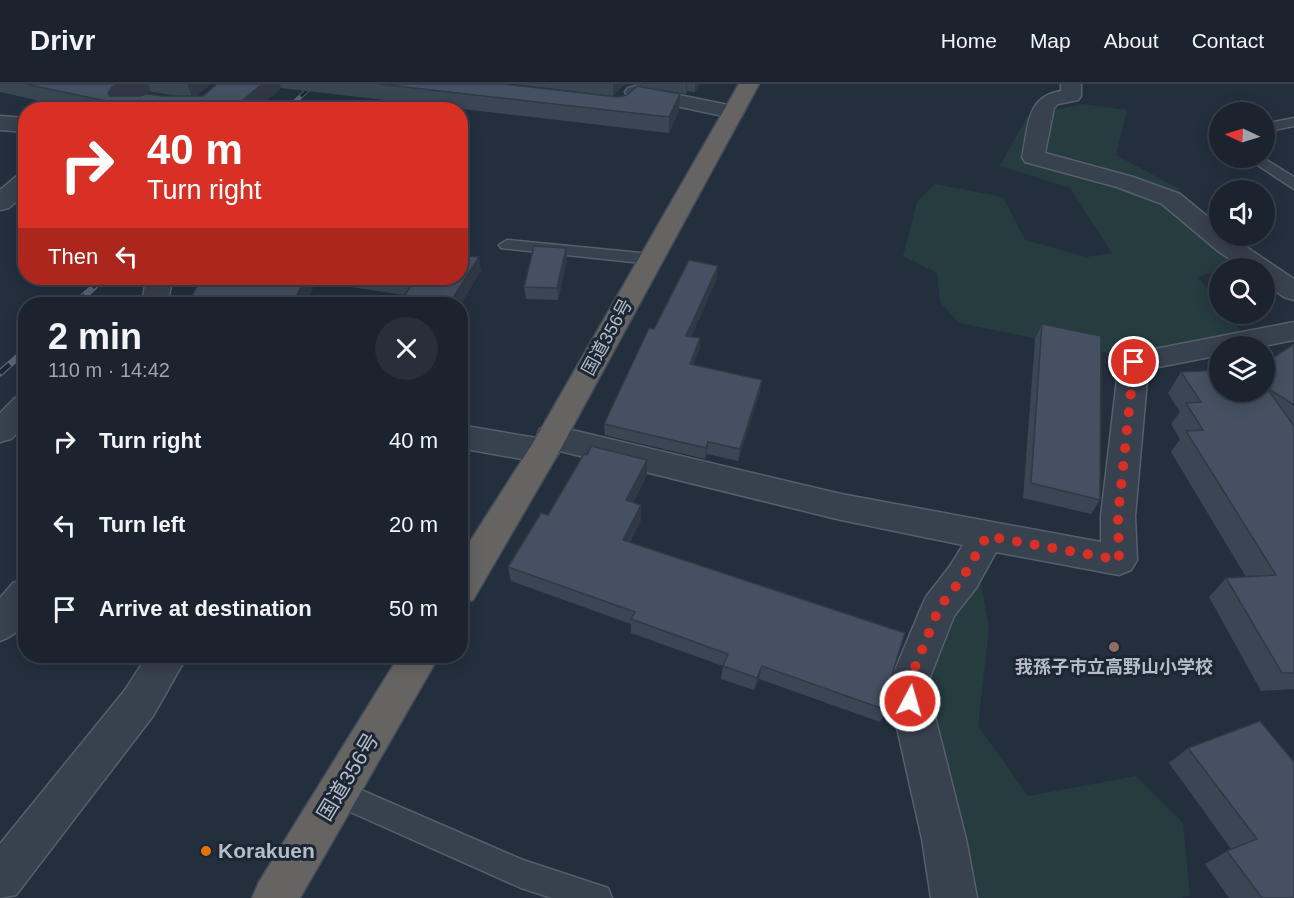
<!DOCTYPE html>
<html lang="en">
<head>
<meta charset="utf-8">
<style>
	:root { --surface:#1b232e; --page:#282f3a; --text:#f1f3f6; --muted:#a0a4aa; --line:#39404a }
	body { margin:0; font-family:Helvetica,"Noto Sans JP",sans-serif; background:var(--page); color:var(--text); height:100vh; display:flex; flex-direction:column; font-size:22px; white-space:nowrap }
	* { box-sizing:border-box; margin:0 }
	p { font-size:20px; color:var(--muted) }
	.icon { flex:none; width:33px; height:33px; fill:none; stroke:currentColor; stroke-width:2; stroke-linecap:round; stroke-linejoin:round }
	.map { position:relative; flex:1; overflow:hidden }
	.panel { position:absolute; left:18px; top:213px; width:450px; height:366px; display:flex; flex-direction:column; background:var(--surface); border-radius:24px; box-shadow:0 3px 15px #0003,0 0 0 2px var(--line) }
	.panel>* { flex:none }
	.banner { position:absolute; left:18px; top:18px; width:450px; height:183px; border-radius:24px; box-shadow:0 3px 15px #0003,0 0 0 2px var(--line); background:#d93025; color:#fff; overflow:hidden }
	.needle { width:39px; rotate:274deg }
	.buttons { position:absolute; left:1209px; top:18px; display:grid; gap:12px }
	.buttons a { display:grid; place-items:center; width:66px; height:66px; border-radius:50%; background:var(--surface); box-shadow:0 3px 15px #0003,0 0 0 2px var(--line); font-size:30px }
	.pin { position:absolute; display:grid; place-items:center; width:51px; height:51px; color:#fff; margin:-26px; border:3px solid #fff; border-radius:50%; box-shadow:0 2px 6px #0007 }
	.me { position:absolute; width:66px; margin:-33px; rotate:6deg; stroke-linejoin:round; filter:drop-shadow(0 0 4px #0008) }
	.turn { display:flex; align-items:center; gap:21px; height:126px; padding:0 30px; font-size:27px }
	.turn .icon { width:78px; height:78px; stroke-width:2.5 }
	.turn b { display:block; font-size:42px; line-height:51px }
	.then { display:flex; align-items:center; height:57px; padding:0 30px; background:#0003; gap:12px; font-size:22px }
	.round { display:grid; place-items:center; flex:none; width:63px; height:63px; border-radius:32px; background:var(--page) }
	.summary { display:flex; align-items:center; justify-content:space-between; height:102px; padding:0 30px }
	h1 { font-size:36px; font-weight:700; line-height:45px }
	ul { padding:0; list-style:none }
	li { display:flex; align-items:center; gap:18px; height:84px; padding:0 30px }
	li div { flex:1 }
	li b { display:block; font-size:22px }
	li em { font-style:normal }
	header { display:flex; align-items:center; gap:36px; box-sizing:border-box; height:84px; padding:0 30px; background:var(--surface); border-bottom:2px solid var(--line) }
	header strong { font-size:28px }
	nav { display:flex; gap:33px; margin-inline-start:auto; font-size:21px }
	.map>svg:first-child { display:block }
	.green { fill:#263c3f }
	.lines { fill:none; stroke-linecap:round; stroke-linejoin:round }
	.service-casing { stroke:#565f6c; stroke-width:3 }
	.minor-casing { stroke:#565f6c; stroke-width:3 }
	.trunk-casing { stroke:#434c59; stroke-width:3 }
	.service { fill:#38414e; fill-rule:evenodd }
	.minor { fill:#38414e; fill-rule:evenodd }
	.trunk { fill:#656462; fill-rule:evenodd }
	.rail-far1-casing { stroke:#5a6575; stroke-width:4.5 }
	.rail-casing { stroke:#5a6575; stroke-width:7 }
	.rail-far1 { stroke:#1d2633; stroke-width:3; stroke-dasharray:10; stroke-linecap:butt }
	.rail { stroke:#1d2633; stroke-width:4.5; stroke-dasharray:13; stroke-linecap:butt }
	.wall { fill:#3b4654; fill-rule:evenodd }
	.shaded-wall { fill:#303945 }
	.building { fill:#455162; stroke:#303945; stroke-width:1.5 }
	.route { stroke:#d93025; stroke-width:10; stroke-dasharray:0 18 }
	.education-dot { fill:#8d6e63; stroke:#1d2633; stroke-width:2 }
	.food-dot { fill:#e8710a; stroke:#1d2633; stroke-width:2 }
	.labels { text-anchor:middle; stroke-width:6; stroke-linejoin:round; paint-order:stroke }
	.street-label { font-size:18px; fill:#b4bcc9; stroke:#1d2633 }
	.poi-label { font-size:18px; font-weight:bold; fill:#b4bcc9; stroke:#1d2633 }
	.near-street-label { font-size:21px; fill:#b4bcc9; stroke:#1d2633 }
	.near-poi-label { font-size:21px; font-weight:bold; fill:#b4bcc9; stroke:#1d2633; text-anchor:start }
</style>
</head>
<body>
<header>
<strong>Drivr</strong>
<nav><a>Home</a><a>Map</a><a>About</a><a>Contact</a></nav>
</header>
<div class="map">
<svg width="1294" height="814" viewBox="0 0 1294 814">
	<rect width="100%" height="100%" fill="#242f3e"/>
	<path class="green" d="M 1082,20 L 1127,26 L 1116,71 L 1179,105 L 1232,182 L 1198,193 L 1219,220 L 1220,230 L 1227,230 L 1242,249 L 1123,272 L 959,239 L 940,218 L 937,189 L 903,172 L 917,118 L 935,100 L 1003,113 L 1025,156 L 1086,173 L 1112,169 L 1070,104 L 1000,82 L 1027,32 Z
		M 979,486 L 989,545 L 978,642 L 1028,712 L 1136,692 L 1183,739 L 1190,811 L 1182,814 L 966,814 L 920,609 L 952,524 Z"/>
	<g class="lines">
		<g class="service-casing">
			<path id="service" d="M 1294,34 L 1294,42 L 1264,48 L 1264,40 Z
				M 1247,74 L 1263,74 L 1294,93 L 1294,105 Z
				M 507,156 L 651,170 L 659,175 L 651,180 L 501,164 L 499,161 Z
				M 338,696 L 523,776 L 608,804 L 612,814 L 552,814 L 521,804 L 328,718 L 325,709 L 328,700 Z"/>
		</g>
		<g class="minor-casing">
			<path id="minor" d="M 1061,0 L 1081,0 L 1081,12 L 1078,16 L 1058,20 L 1054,24 L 1045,69 L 1133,93 L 1180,110 L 1220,143 L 1220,152 L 1230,152 L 1294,195 L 1294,216 L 1284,213 L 1264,199 L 1264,184 L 1243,184 L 1218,167 L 1162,120 L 1117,103 L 1025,78 L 1022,73 C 1029,43 1025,13 1061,7 Z
				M 635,2 L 733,22 L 741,23 L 744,28 L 741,33 L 733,34 L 628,12 L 625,8 L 628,4 Z
				M 0,32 L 26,34 L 26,48 L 0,46 Z
				M 26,89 L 26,109 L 9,124 L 0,126 L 0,106 L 18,91 Z
				M 147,194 L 173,194 L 167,220 L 141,220 Z
				M 1294,238 L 1294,256 L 1263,262 L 1220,262 L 1220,271 L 1148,285 L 1135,432 L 1137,476 L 1131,486 L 1119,491 L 996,468 L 976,504 L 954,532 L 928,598 L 931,617 L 966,755 L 977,814 L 931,814 L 922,755 L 891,617 L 890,598 L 921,524 L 926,513 L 950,482 L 963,461 L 841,436 L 560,367 L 555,375 L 544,379 L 460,364 L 460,341 L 536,354 L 540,345 L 551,341 L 841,410 L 1101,458 L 1101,432 L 1119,278 L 1124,271 Z
				M 26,311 L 26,341 L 11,355 L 0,358 L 0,329 L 15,314 Z
				M 26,495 C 26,524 32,546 0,557 L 0,514 L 13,499 Z
				M 147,572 L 187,572 L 153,632 L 16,811 L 0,814 L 0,760 L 125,606 Z"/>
		</g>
		<g class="trunk-casing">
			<path id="trunk" d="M 739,0 L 759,0 L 555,375 L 473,516 L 460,520 L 460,473 L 533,359 Z
				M 399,572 L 439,572 L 300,814 L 252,814 L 259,798 Z"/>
		</g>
		<use href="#service" class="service"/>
		<use href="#minor" class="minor"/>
		<use href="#trunk" class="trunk"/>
		<g class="rail-far1-casing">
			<path id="rail-far1" d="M 286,26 L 314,0
				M 93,204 L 104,194"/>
		</g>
		<g class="rail-casing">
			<path id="rail" d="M 75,220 L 94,203
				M 0,289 L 26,266"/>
		</g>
		<use href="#rail-far1" class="rail-far1"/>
		<use href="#rail" class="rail"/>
	</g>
	<path class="wall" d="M 0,0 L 211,0 L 196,12 L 203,12 L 217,0 L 503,0 L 618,13 L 680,10 L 679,26 L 669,49 L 281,4 L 256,26 L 79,26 L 0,8 ZM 151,8 L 180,12 L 138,12 Z
		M 514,0 L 631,0 L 622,2 L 613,12 Z
		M 633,0 L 700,0 L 695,8 L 687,7 L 686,10 Z
		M 566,164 L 567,176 L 558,216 L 526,215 L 524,203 Z
		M 481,187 L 405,211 L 316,198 L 305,220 L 187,220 L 202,194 L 460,194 Z
		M 717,194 L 691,253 L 700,254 L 699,266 L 693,281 L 762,296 L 760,307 L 738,377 L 707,370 L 705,375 L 605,351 L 604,340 L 654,245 Z
		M 1042,240 L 1100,416 L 1091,430 L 1023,414 L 1035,255 Z
		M 1294,260 L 1294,605 L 1261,607 L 1209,513 L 1226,494 L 1246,493 L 1171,368 L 1180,355 L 1171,340 L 1180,328 L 1168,309 L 1181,288 L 1264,308 Z
		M 647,391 L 633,418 L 641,436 L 630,458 L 894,584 L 886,626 L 880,638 L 759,595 L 754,606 L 721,595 L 723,582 L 631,549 L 631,540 L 511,497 L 508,483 L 548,431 Z
		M 1188,664 L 1294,678 L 1294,814 L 1229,814 L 1205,780 L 1231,765 L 1169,679 Z"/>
	<path class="shaded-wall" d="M 121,0 L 148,0 L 151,8 L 119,19 L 116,25 L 108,9 L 112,3 Z
		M 187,0 L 211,0 L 193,15 Z
		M 262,0 L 280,0 L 281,4 L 256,26 L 231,26 Z
		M 613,0 L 631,0 L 622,2 L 613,12 Z
		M 686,0 L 687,0 L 687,7 L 686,10 Z
		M 695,0 L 700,0 L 695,8 Z
		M 680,10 L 679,26 L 669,49 L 669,33 Z
		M 566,164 L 567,176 L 558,216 L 557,204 Z
		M 479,173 L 481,187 L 460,222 L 460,220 L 449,220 Z
		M 718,182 L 717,194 L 686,264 L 686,252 Z
		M 306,194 L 314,194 L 316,198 L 305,220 L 292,220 Z
		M 700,254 L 699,266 L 689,292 L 690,280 Z
		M 762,296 L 760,307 L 738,377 L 740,365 Z
		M 708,358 L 707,370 L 705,375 L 706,364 Z
		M 647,376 L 647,391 L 626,431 L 626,416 Z
		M 641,421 L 641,436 L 623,470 L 623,456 Z
		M 762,582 L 759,595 L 754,606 L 757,594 Z"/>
	<path class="building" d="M 25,0 L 121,0 L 112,3 L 108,9 L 110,12 L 140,12 L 147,10 L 163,12 L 203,12 L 217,0 L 262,0 L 231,26 L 98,26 L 106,17 Z
		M 379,0 L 503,0 L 618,13 L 627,11 L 637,2 L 680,10 L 669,33 Z
		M 534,162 L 566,164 L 557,204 L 524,203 Z
		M 460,171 L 479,173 L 449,220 L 399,220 L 413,199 L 375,194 L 460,194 Z
		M 689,176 L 718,182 L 686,252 L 700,254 L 690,280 L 762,296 L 740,365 L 708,358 L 706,364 L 604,340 L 649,244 L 654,245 Z
		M 202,194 L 306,194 L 292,220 L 187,220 Z
		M 1042,240 L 1101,252 L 1100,416 L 1031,399 Z
		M 1294,260 L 1294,321 L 1266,303 L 1294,342 L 1294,589 L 1282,589 L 1226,494 L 1276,491 L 1186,347 L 1203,346 L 1186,319 L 1201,318 L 1181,288 L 1220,286 L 1220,308 L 1264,308 L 1264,280 Z
		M 591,362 L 647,376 L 626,416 L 641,421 L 623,456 L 905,549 L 894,584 L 886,626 L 762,582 L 757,594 L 723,582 L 728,570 L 631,535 L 635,528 L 508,483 L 541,429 L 548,431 L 584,370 L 587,371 Z
		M 1260,637 L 1294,678 L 1294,814 L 1262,814 L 1227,767 L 1257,755 L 1188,664 Z"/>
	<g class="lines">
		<path class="route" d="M 910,617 L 909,598 L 939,524 L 963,493 L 987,452 L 1119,476 L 1118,432 L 1134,278"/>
	</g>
	<circle class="education-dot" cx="1114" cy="563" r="6"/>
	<circle class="food-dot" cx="206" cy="767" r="6"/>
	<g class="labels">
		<g class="street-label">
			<text transform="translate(607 253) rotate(-61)" y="6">国道356号</text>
		</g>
		<g class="poi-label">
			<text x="1114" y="589">我孫子市立高野山小学校</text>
		</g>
		<g class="near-street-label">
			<text transform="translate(348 693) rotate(-59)" y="7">国道356号</text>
		</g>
		<g class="near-poi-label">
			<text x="218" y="774">Korakuen</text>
		</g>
	</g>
</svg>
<div class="buttons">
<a><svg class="needle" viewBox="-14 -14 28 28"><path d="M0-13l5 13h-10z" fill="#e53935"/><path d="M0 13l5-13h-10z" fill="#a0a4aa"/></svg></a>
<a><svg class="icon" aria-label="sound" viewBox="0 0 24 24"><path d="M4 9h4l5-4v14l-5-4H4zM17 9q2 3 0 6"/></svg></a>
<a><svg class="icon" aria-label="search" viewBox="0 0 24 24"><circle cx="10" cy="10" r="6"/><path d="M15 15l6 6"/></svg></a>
<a><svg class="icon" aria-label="layers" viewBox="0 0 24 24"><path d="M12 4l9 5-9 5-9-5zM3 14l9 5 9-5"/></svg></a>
</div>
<div class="pin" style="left:1134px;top:278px;background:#d93025"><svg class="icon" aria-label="arrive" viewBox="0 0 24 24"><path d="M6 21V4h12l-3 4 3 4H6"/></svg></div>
<svg class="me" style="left:910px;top:617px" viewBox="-20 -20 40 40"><circle r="17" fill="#d93025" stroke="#fff" stroke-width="3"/><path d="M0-11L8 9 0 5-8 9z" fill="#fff"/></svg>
<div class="banner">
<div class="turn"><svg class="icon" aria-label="right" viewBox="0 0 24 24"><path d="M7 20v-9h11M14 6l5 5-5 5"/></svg><div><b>40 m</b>Turn right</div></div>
<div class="then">Then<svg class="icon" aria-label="left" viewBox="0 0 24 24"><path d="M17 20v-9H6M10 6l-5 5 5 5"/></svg></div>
</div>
<section class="panel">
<div class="summary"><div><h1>2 min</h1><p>110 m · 14:42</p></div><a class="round"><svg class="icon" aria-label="close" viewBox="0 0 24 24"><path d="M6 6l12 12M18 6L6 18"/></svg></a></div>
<ul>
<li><svg class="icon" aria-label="right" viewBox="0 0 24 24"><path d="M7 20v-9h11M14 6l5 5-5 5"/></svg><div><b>Turn right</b></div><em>40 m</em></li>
<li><svg class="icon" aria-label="left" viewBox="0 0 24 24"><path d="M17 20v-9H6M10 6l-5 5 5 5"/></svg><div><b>Turn left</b></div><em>20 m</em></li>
<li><svg class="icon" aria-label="arrive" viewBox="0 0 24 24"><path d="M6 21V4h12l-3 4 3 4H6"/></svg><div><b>Arrive at destination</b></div><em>50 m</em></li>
</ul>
</section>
</div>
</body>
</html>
